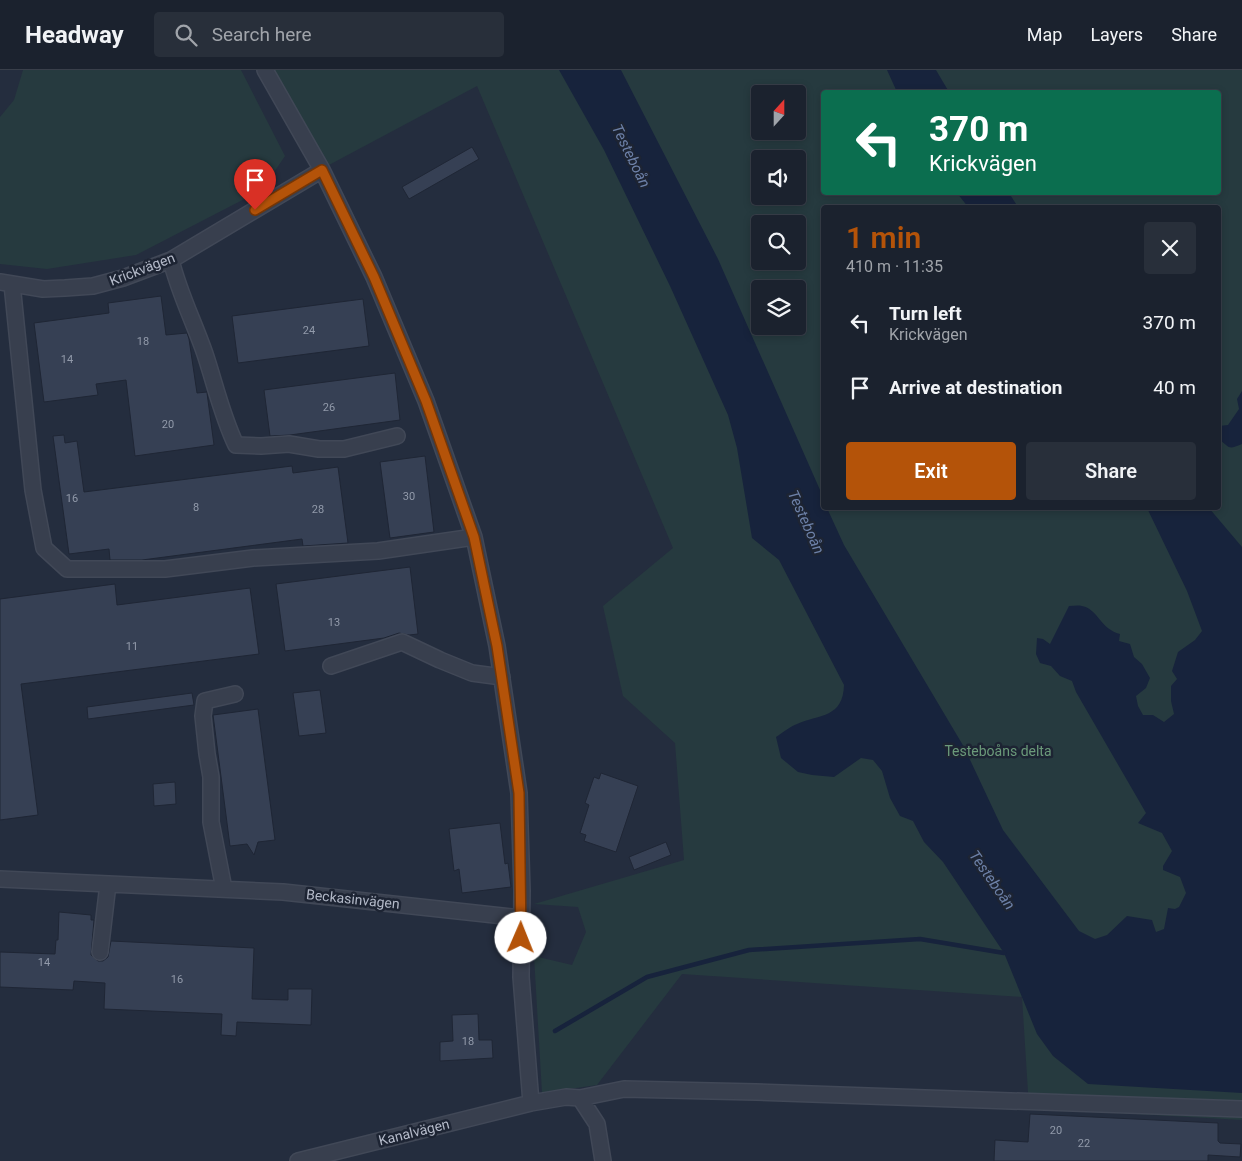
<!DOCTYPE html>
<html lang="en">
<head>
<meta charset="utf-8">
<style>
	:root { --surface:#1b222e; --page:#282f3a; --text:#f1f3f6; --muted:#a0a4aa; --line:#393f4a; --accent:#b45309 }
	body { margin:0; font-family:Roboto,sans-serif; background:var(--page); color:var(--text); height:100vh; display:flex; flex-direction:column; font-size:19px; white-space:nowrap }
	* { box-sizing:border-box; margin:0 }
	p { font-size:16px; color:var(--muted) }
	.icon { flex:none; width:28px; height:28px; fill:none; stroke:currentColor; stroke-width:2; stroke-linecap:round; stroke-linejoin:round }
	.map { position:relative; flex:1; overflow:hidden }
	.drawer { position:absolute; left:821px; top:135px; width:400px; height:305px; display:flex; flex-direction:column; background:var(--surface); border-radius:5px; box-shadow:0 2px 8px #0003,0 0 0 1px var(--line) }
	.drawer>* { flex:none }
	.guide { position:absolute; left:821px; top:20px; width:400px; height:105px; border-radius:5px; box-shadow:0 2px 8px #0003,0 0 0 1px var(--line); background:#0b6e4f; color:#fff; overflow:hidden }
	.needle { width:32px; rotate:21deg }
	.tools { position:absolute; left:751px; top:15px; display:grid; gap:10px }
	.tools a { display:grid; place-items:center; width:55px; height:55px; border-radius:5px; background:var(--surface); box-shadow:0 2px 8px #0003,0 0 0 1px var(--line); font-size:25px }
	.pin { position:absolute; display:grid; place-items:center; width:42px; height:42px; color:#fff; margin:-51px -21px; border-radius:50% 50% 50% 0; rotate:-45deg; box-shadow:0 0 5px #0007 }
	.pin .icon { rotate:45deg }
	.me { position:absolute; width:55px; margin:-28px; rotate:1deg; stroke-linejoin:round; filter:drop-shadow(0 0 4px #0008) }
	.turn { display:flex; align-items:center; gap:18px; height:105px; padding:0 25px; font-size:22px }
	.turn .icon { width:65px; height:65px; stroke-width:2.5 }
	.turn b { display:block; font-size:35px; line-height:42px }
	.round { display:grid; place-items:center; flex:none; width:52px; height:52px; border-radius:5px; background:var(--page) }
	.headline { display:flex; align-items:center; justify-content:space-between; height:85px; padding:0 25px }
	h1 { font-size:30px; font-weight:600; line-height:38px; color:var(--accent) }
	.primary-button { display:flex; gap:10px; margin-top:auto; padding:10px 25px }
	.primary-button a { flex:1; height:58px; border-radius:5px; background:var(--accent); color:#fff; font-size:20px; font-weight:600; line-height:58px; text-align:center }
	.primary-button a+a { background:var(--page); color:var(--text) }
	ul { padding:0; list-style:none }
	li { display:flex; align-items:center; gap:15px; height:65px; padding:0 25px }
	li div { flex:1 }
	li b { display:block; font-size:19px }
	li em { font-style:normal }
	header { display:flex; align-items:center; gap:30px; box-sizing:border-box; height:70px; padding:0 25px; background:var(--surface); border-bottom:1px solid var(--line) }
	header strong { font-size:24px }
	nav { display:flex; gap:28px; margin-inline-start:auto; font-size:18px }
	.search { width:350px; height:45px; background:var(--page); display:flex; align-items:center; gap:12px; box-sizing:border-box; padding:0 18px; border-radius:5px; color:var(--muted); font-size:19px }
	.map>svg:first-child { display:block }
	.green { fill:#263a3f; fill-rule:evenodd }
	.water { fill:#17233c }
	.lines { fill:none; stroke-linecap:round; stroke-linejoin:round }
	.stream { stroke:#17233c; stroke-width:4.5 }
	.building { fill:#364054; stroke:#1f2635 }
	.minor-casing { stroke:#414857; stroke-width:18 }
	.minor { stroke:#383f4e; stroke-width:15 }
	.route-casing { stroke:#753606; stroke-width:12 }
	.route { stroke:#b45309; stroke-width:9 }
	.labels { text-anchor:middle; stroke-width:5; stroke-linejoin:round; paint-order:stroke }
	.number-label { font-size:11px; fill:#929aaa }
	.street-label { font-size:14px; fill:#b4bac9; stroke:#1d2433 }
	.park-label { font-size:14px; fill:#6b9a7a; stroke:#1d2433 }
	.water-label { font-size:15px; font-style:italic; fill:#6d81a8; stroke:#1d2433 }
</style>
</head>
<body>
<header>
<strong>Headway</strong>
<div class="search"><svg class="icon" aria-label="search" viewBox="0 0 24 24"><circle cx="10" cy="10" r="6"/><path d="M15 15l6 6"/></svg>Search here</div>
<nav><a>Map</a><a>Layers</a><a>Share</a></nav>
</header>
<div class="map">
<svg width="1242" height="1091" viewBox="0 0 1242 1091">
	<rect width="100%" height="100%" fill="#242d3e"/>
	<path class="green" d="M 23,0 L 241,0 L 285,86 L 262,120 L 136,185 L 47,199 L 0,194 L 0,47 L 14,30 Z
		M 273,0 L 1242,0 L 1242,1050 L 1029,1038 L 1022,927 L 682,904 L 597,1015 L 542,1023 L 534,886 L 572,895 L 586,862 L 578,837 L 534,834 L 684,790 L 675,673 L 623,626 L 603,536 L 673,478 L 477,16 L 327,96 ZM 824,22 L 1219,22 L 1219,122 L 824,122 ZM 760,24 L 798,24 L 798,61 L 760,61 ZM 760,89 L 798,89 L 798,126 L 760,126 ZM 824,138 L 1219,138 L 1219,438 L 824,438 ZM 760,154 L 798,154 L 798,191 L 760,191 ZM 760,219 L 798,219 L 798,256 L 760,256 Z"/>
	<path class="water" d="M 559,0 L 621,0 L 718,189 L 824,429 L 824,438 L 827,438 L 844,475 L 964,677 L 1003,760 L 1079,861 L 1095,869 L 1107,865 L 1127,846 L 1152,850 L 1156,862 L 1164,859 L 1168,838 L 1175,839 L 1179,837 L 1186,823 L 1180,807 L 1163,800 L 1163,796 L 1172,781 L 1162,763 L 1138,753 L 1146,743 L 1076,622 L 1072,611 L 1060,606 L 1051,596 L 1040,593 L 1036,584 L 1037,568 L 1043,569 L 1050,574 L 1069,536 C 1073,536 1078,535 1082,536 C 1098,539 1100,559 1120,564 L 1119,571 L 1130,574 L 1134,587 L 1142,594 L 1150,608 L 1146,618 L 1136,626 L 1138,636 L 1143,645 L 1153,645 L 1164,652 L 1174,644 L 1171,631 L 1171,616 L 1177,609 L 1172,601 L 1178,582 L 1195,570 L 1202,561 L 1187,521 L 1147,438 L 1209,438 L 1242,477 L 1242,1023 L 1088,1014 L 1053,986 L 1037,964 L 1004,883 L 943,792 L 924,772 L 913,751 L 900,746 L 890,728 L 882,701 L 873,690 L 861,688 L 834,707 L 812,705 L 798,702 L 781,688 L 776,667 C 782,663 789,657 797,654 C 820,644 843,648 844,615 L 779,490 L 752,468 L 737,378 L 728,345 L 670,216 L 604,80 Z
		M 887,0 L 936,0 L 949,22 L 897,22 Z
		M 957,123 L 1009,123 L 1018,137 L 968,137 Z
		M 1242,321 L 1242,374 C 1228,380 1230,378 1219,369 L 1219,356 L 1228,355 L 1239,339 L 1237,329 Z"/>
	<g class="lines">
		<path class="stream" d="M 555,961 L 647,907 L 749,880 L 920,869 L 1004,883"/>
	</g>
	<path class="building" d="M 472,77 L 479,89 L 409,129 L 402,117 Z
		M 161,226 L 166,265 L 187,263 L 189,269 L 197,323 L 207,322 L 207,323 L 214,375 L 135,386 L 126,310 L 96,314 L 98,325 L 44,332 L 34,253 L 109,243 L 108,233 Z
		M 363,229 L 369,276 L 238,293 L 232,246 Z
		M 395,303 L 400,350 L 290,365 L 270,366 L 264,320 Z
		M 64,365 L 65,373 L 77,371 L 84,422 L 292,396 L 293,403 L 338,397 L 348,473 L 303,476 L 302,469 L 142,490 L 110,490 L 109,479 L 69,484 L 53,366 Z
		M 425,386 L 434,462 L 390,468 L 380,392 Z
		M 410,497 L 418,564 L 409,565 L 399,563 L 384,568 L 285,581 L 276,514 Z
		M 115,514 L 117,535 L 250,518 L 259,584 L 21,614 L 38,745 L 0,750 L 0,529 Z
		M 320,620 L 326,663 L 299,666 L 293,623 Z
		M 192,623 L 194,635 L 88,649 L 87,637 Z
		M 258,639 L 275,770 L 258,772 L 254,785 L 247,774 L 230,776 L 213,645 Z
		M 601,703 L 638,716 L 616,782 L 584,771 L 586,765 L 580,763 L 589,735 L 585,733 L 594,707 L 599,709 Z
		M 175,712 L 176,734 L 154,736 L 153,714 Z
		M 500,753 L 505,794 L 508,793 L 511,817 L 462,823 L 459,799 L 454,801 L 449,759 Z
		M 666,772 L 671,785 L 634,800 L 629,787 Z
		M 59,842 L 91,845 L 91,850 L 94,850 L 91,885 L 98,891 L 103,891 L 108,887 L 111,871 L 254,878 L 252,929 L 288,930 L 288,919 L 312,919 L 311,955 L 237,952 L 236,966 L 221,965 L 222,944 L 104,939 L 105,913 L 74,911 L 73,920 L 0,917 L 0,882 L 55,884 L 56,870 L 58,870 Z
		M 478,944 L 479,970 L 492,970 L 493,988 L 440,991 L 440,972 L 453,971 L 452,945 Z
		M 1030,1044 L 1218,1053 L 1218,1071 L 1220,1073 L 1241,1074 L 1240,1087 L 1208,1085 L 1208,1091 L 994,1091 L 995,1070 L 1028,1072 Z"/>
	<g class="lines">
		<g class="minor-casing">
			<path id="minor" d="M 265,0 L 322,100 L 374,207 L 426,331 L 474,467 L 497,576 L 519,723 L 522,821 L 521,907 L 531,1033
				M 171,190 C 179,223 194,252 205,284 C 215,314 222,346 236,375 L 261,376 L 289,374 L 319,379 L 344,379 L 397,366
				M 0,212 L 43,219 L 65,218 L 93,216 L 123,208 L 171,190 L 322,100
				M 12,214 L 33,420 L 44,478 L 67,499 L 165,499 L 253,488 L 378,481 L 474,467
				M 331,596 L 402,572 L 440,590 L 472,603 L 502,607
				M 0,809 L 283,822 L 521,848
				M 224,819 L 211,752 L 211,707 L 207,684 L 203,646 L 205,631 L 235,624
				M 100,882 L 108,814
				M 580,1028 L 597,1054 L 603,1091
				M 298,1091 L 531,1033 L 566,1027 L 580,1028 L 624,1019 L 756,1022 L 1242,1039"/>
		</g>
		<use href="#minor" class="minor"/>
	</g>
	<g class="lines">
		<g class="route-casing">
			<path id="route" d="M 255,140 L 322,100 L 374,207 L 426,331 L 474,467 L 497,576 L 519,723 L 521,868"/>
		</g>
		<use href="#route" class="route"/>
	</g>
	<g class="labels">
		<g class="number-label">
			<text x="309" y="264">24</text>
			<text x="143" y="275">18</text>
			<text x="67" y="293">14</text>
			<text x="329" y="341">26</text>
			<text x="168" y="358">20</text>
			<text x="409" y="430">30</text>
			<text x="72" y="432">16</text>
			<text x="196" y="441">8</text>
			<text x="318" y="443">28</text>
			<text x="334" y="556">13</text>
			<text x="132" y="580">11</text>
			<text x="44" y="896">14</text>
			<text x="177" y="913">16</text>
			<text x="468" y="975">18</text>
			<text x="1056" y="1064">20</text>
			<text x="1084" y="1077">22</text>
		</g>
		<g class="street-label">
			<text transform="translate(142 199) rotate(-21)" y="5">Krickvägen</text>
			<text transform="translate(353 829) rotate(6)" y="5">Beckasinvägen</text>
			<text transform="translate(414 1062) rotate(-14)" y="5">Kanalvägen</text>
		</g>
		<g class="park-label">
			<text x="998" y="686">Testeboåns delta</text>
		</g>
		<g class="water-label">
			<text transform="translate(631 86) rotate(64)" y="5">Testeboån</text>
			<text transform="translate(806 452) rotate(66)" y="5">Testeboån</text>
			<text transform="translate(992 810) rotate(55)" y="5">Testeboån</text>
		</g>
	</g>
</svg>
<div class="tools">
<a><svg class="needle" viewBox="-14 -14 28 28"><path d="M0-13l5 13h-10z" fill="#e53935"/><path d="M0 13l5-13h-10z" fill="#a0a4aa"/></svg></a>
<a><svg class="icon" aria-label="sound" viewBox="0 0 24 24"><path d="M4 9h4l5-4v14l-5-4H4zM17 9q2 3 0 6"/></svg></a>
<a><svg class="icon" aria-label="search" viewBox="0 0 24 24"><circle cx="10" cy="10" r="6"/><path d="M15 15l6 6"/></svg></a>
<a><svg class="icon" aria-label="layers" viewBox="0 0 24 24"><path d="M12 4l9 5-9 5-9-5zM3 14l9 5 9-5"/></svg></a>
</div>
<div class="pin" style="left:255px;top:140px;background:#d93025"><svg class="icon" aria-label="arrive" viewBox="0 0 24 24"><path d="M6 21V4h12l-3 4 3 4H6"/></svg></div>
<svg class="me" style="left:521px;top:868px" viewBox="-20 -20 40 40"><circle r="19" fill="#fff"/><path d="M0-13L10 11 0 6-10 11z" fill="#b45309"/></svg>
<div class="guide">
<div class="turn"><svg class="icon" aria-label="left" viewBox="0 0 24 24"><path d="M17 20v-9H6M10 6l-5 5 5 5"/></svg><div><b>370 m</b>Krickvägen</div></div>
</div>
<section class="drawer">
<div class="headline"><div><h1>1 min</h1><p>410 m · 11:35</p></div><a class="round"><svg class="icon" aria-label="close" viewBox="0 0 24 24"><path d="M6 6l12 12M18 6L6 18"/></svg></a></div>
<ul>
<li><svg class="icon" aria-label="left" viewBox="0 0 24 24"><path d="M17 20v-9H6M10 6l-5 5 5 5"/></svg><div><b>Turn left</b><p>Krickvägen</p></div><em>370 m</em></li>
<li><svg class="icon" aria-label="arrive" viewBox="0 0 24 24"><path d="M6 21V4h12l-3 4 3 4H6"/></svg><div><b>Arrive at destination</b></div><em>40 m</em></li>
</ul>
<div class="primary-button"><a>Exit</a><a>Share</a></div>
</section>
</div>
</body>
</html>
